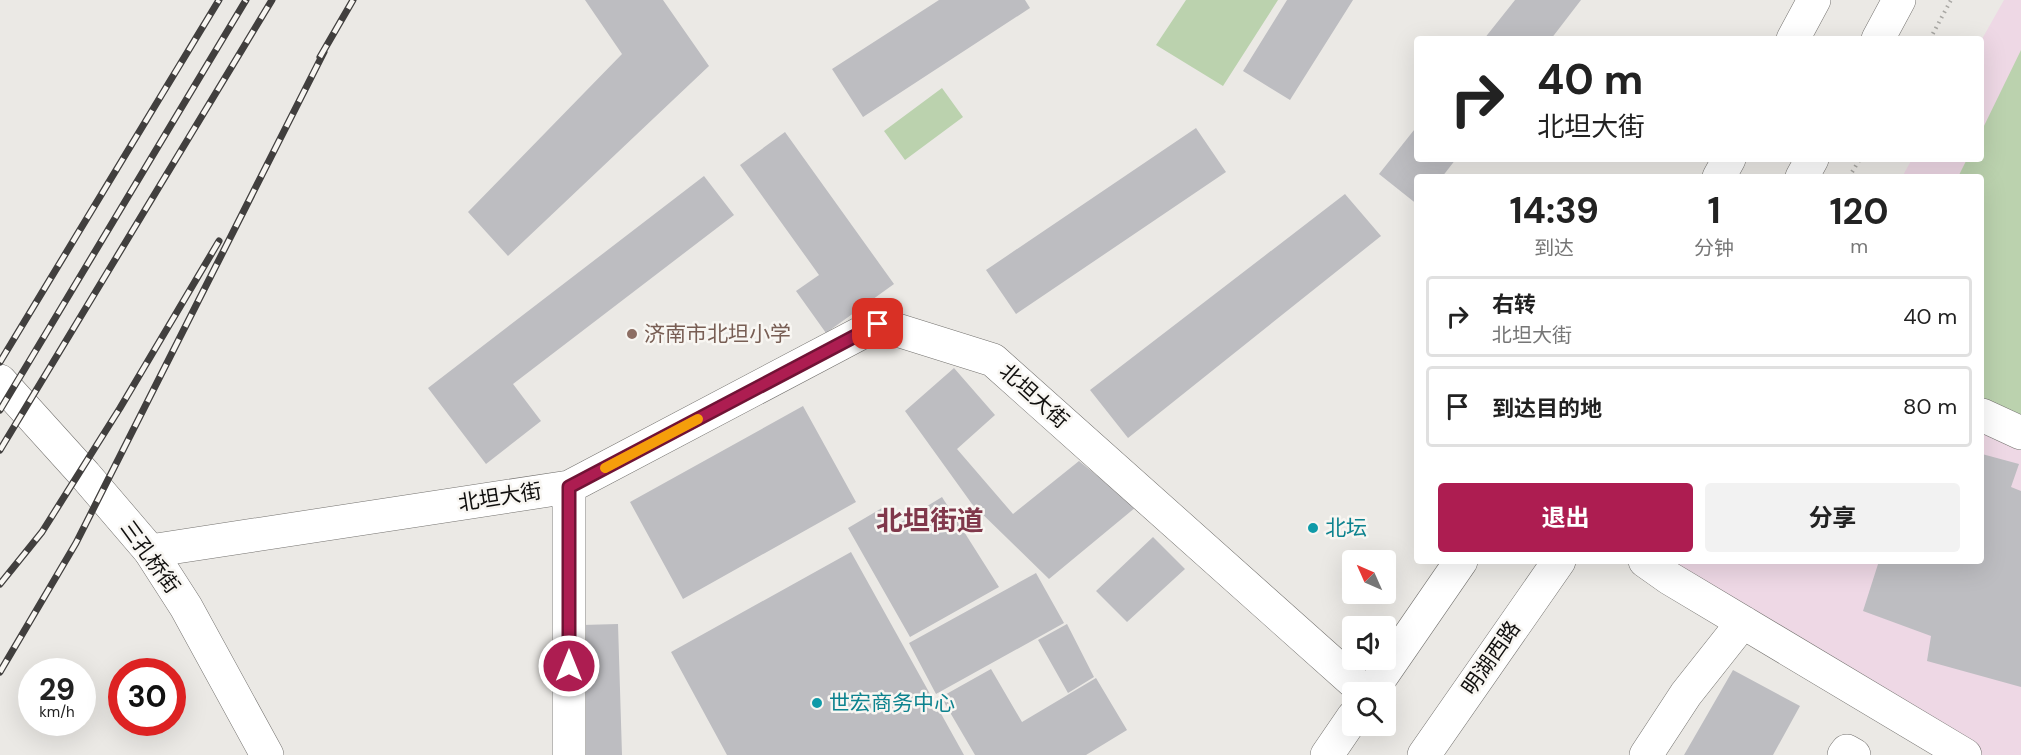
<!DOCTYPE html>
<html lang="zh">
<head>
<meta charset="utf-8">
<style>
	:root { --surface:#fff; --page:#f2f2f2; --text:#222; --muted:#767676; --line:#e0e0e0; --accent:#ad1d51 }
	body { margin:0; font-family:"DM Sans","Noto Sans SC",sans-serif; background:var(--page); color:var(--text); height:100vh; display:flex; flex-direction:column; font-size:22px; white-space:nowrap }
	* { box-sizing:border-box; margin:0 }
	p { font-size:20px; color:var(--muted) }
	.icon { flex:none; width:33px; height:33px; fill:none; stroke:currentColor; stroke-width:2; stroke-linecap:round; stroke-linejoin:round }
	.map { position:relative; flex:1; overflow:hidden }
	.panel { position:absolute; left:1414px; top:174px; width:570px; height:390px; display:flex; flex-direction:column; background:var(--surface); border-radius:6px; box-shadow:0 6px 24px #0002 }
	.panel>* { flex:none }
	.hud { position:absolute; left:1414px; top:36px; width:570px; height:126px; border-radius:6px; box-shadow:0 6px 24px #0002; background:#fff; color:var(--text); overflow:hidden }
	.needle { width:39px; rotate:315deg }
	.fabs { position:absolute; left:1342px; top:550px; display:grid; gap:12px }
	.fabs a { display:grid; place-items:center; width:54px; height:54px; border-radius:6px; background:var(--surface); box-shadow:0 6px 24px #0002; font-size:30px }
	.speed { position:absolute; left:18px; top:658px; display:flex; gap:12px; font-size:30px; font-weight:700; text-align:center }
	.speed>* { display:grid; place-content:center; width:78px; height:78px; border-radius:50%; background:var(--surface); box-shadow:0 6px 24px #0002; line-height:1 }
	.speed small { font-size:15px; font-weight:400 }
	.speed .limit { border:9px solid #d22; background:#fff; color:#111 }
	.pin { position:absolute; display:grid; place-items:center; width:51px; height:51px; color:#fff; margin:-26px; border-radius:12px; box-shadow:0 3px 9px #0006 }
	.me { position:absolute; width:66px; margin:-33px; rotate:0deg; stroke-linejoin:round; filter:drop-shadow(0 0 4px #0008) }
	.turn { display:flex; align-items:center; gap:21px; height:126px; padding:0 24px; font-size:27px }
	.turn .icon { width:78px; height:78px; stroke-width:2.5 }
	.turn b { display:block; font-size:42px; line-height:51px }
	.eta { display:flex; justify-content:space-evenly; align-items:center; height:102px; text-align:center }
	.eta b { font-size:36px; font-weight:700; line-height:42px }
	.action { display:flex; gap:12px; margin-top:auto; padding:12px 24px }
	.action a { flex:1; height:69px; border-radius:6px; background:var(--accent); color:#fff; font-size:24px; font-weight:700; line-height:69px; text-align:center }
	.action a+a { background:var(--page); color:var(--text) }
	ul { padding:0; list-style:none }
	li { display:flex; align-items:center; gap:18px; height:81px; margin:0 12px 9px; padding:0 12px; border:3px solid var(--line); border-radius:6px }
	li div { flex:1 }
	li b { display:block; font-size:22px }
	li em { font-style:normal }
	.map>svg:first-child { display:block }
	.commercial { fill:#eed8e5 }
	.green { fill:#bbd2ae }
	.building { fill:#bdbdc1 }
	.lines { fill:none; stroke-linecap:round; stroke-linejoin:round }
	.street-casing { stroke:#74726f; stroke-width:34 }
	.secondary-casing { stroke:#74726f; stroke-width:34 }
	.primary-casing { stroke:#74726f; stroke-width:34 }
	.path { stroke:#a8a7a3; stroke-width:4; stroke-dasharray:1.5 4.5; stroke-linecap:butt }
	.street { stroke:#fff; stroke-width:33 }
	.secondary { stroke:#fff; stroke-width:33 }
	.primary { stroke:#fff; stroke-width:33 }
	.rail-casing { stroke:#413f3e; stroke-width:7 }
	.rail { stroke:#f8f6f2; stroke-width:4.5; stroke-dasharray:14; stroke-linecap:butt }
	.route-casing { stroke:#701335; stroke-width:15 }
	.route { stroke:#ad1d51; stroke-width:10 }
	.slow { stroke:#f59e0b; stroke-width:10 }
	.education-dot { fill:#8d6e63; stroke:#f8f6f2; stroke-width:2 }
	.culture-dot { fill:#0f9aa8; stroke:#f8f6f2; stroke-width:2 }
	.labels { text-anchor:middle; stroke-width:5; stroke-linejoin:round; paint-order:stroke }
	.education-label { font-size:21px; fill:#785e54; stroke:#f8f6f2; text-anchor:start }
	.street-label { font-size:21px; fill:#100f0e; stroke:#f8f6f2 }
	.culture-label { font-size:21px; fill:#0d838f; stroke:#f8f6f2; text-anchor:start }
	.district-label { font-size:27px; font-weight:bold; fill:#80384b; stroke:#f8f6f2 }
</style>
</head>
<body>
<div class="map">
<svg width="2021" height="755" viewBox="0 0 2021 755">
	<rect width="100%" height="100%" fill="#ebe9e5"/>
	<path class="commercial" d="M 2004,0 L 2021,0 L 2021,755 L 1965,755 L 1669,578 L 1679,561 L 1982,561 L 1982,177 L 1902,177 L 1912,159 L 1982,159 L 1982,39 Z"/>
	<path class="green" d="M 1186,0 L 1278,0 L 1223,86 L 1156,45 Z
		M 2021,50 L 2021,433 L 1982,415 L 1982,177 L 1958,177 L 1967,159 L 1982,159 L 1982,130 Z
		M 942,88 L 963,117 L 905,160 L 884,131 Z"/>
	<path class="building" d="M 585,0 L 663,0 L 709,66 L 508,256 L 468,212 L 622,54 Z
		M 939,0 L 1025,0 L 1030,8 L 863,117 L 832,69 Z
		M 1287,0 L 1353,0 L 1290,100 L 1243,71 Z
		M 1515,0 L 1581,0 L 1551,39 L 1484,39 Z
		M 1418,125 L 1418,159 L 1456,159 L 1442,177 L 1418,177 L 1418,205 L 1379,174 Z
		M 1196,128 L 1226,172 L 1016,314 L 986,270 Z
		M 785,132 L 894,284 L 826,333 L 796,291 L 819,275 L 740,165 Z
		M 704,176 L 734,215 L 513,384 L 541,421 L 486,464 L 428,388 Z
		M 1345,194 L 1381,236 L 1128,438 L 1090,390 Z
		M 954,368 L 995,415 L 957,449 L 1013,514 L 1079,461 L 1136,507 L 1049,579 L 972,504 L 905,411 Z
		M 803,406 L 856,502 L 683,599 L 630,502 Z
		M 1982,454 L 2019,464 L 2011,487 L 2021,491 L 2021,687 L 1927,661 L 1931,636 L 1863,611 L 1879,561 L 1982,561 Z
		M 942,497 L 999,587 L 910,637 L 848,528 L 882,508 L 893,527 Z
		M 1153,537 L 1185,569 L 1127,622 L 1096,591 Z
		M 851,552 L 964,755 L 727,755 L 671,652 Z
		M 1036,573 L 1064,623 L 936,694 L 909,643 Z
		M 618,624 L 622,755 L 585,755 L 582,625 Z
		M 1067,624 L 1094,677 L 1068,693 L 1038,640 Z
		M 991,669 L 1022,722 L 1096,678 L 1127,730 L 1086,755 L 975,755 L 941,697 Z
		M 1733,670 L 1800,706 L 1773,755 L 1684,755 Z"/>
	<g class="lines">
		<g class="street-casing">
			<path id="street" d="M 1982,415 L 2021,433
				M 150,551 L 569,487 L 878,324 L 993,360 L 1366,693
				M 1645,561 L 1669,578 L 1965,755
				M 569,755 L 569,487
				M 1646,755 L 1686,694 L 1743,622
				M 1844,755 L 1847,751 L 1854,755"/>
		</g>
		<g class="secondary-casing">
			<path id="secondary" d="M 0,381 L 85,475 L 150,551 L 186,607 L 267,755"/>
		</g>
		<g class="primary-casing">
			<path id="primary" d="M 1793,39 L 1814,0
				M 1878,39 L 1899,0
				M 1719,177 L 1729,159
				M 1802,177 L 1812,159
				M 1370,693 L 1461,561
				M 1327,755 L 1353,717
				M 1424,755 L 1559,561"/>
		</g>
		<path class="path" d="M 1930,39 L 1951,0
			M 1849,177 L 1860,159"/>
		<use href="#street" class="street"/>
		<use href="#secondary" class="secondary"/>
		<use href="#primary" class="primary"/>
		<g class="rail-casing">
			<path id="rail" d="M 320,57 L 353,0
				M 0,362 L 219,0
				M 0,410 L 246,0
				M 0,450 L 272,0
				M 0,584 L 42,532 L 120,408 L 219,241
				M 0,672 L 76,543 L 324,52"/>
		</g>
		<use href="#rail" class="rail"/>
	</g>
	<g class="lines">
		<g class="route-casing">
			<path id="route" d="M 569,666 L 569,487 L 878,324"/>
		</g>
		<use href="#route" class="route"/>
		<path class="slow" d="M 605,468 L 698,419"/>
	</g>
	<circle class="education-dot" cx="632" cy="334" r="6"/>
	<g class="culture-dot">
		<circle cx="1313" cy="528" r="6"/>
		<circle cx="817" cy="703" r="6"/>
	</g>
	<g class="labels">
		<g class="education-label">
			<text x="644" y="341">济南市北坦小学</text>
		</g>
		<g class="street-label">
			<text transform="translate(1034 396) rotate(42)" y="7">北坦大街</text>
			<text transform="translate(500 497) rotate(-9)" y="7">北坦大街</text>
			<text transform="translate(150 557) rotate(54)" y="7">三孔桥街</text>
			<text transform="translate(1491 658) rotate(-55)" y="7">明湖西路</text>
		</g>
		<g class="culture-label">
			<text x="1325" y="535">北坛</text>
			<text x="829" y="710">世宏商务中心</text>
		</g>
		<g class="district-label">
			<text x="930" y="530">北坦街道</text>
		</g>
	</g>
</svg>
<div class="fabs">
<a><svg class="needle" viewBox="-14 -14 28 28"><path d="M0-13l5 13h-10z" fill="#e53935"/><path d="M0 13l5-13h-10z" fill="#767676"/></svg></a>
<a><svg class="icon" aria-label="sound" viewBox="0 0 24 24"><path d="M4 9h4l5-4v14l-5-4H4zM17 9q2 3 0 6"/></svg></a>
<a><svg class="icon" aria-label="search" viewBox="0 0 24 24"><circle cx="10" cy="10" r="6"/><path d="M15 15l6 6"/></svg></a>
</div>
<div class="speed"><div>29<small>km/h</small></div><div class="limit">30</div></div>
<div class="pin" style="left:878px;top:324px;background:#d93025"><svg class="icon" aria-label="arrive" viewBox="0 0 24 24"><path d="M6 21V4h12l-3 4 3 4H6"/></svg></div>
<svg class="me" style="left:569px;top:666px" viewBox="-20 -20 40 40"><circle r="17" fill="#ad1d51" stroke="#fff" stroke-width="3"/><path d="M0-11L8 9 0 5-8 9z" fill="#fff"/></svg>
<div class="hud">
<div class="turn"><svg class="icon" aria-label="right" viewBox="0 0 24 24"><path d="M7 20v-9h11M14 6l5 5-5 5"/></svg><div><b>40 m</b>北坦大街</div></div>
</div>
<section class="panel">
<div class="eta">
<div><b>14:39</b><p>到达</p></div>
<div><b>1</b><p>分钟</p></div>
<div><b>120</b><p>m</p></div>
</div>
<ul>
<li><svg class="icon" aria-label="right" viewBox="0 0 24 24"><path d="M7 20v-9h11M14 6l5 5-5 5"/></svg><div><b>右转</b><p>北坦大街</p></div><em>40 m</em></li>
<li><svg class="icon" aria-label="arrive" viewBox="0 0 24 24"><path d="M6 21V4h12l-3 4 3 4H6"/></svg><div><b>到达目的地</b></div><em>80 m</em></li>
</ul>
<div class="action"><a>退出</a><a>分享</a></div>
</section>
</div>
</body>
</html>
